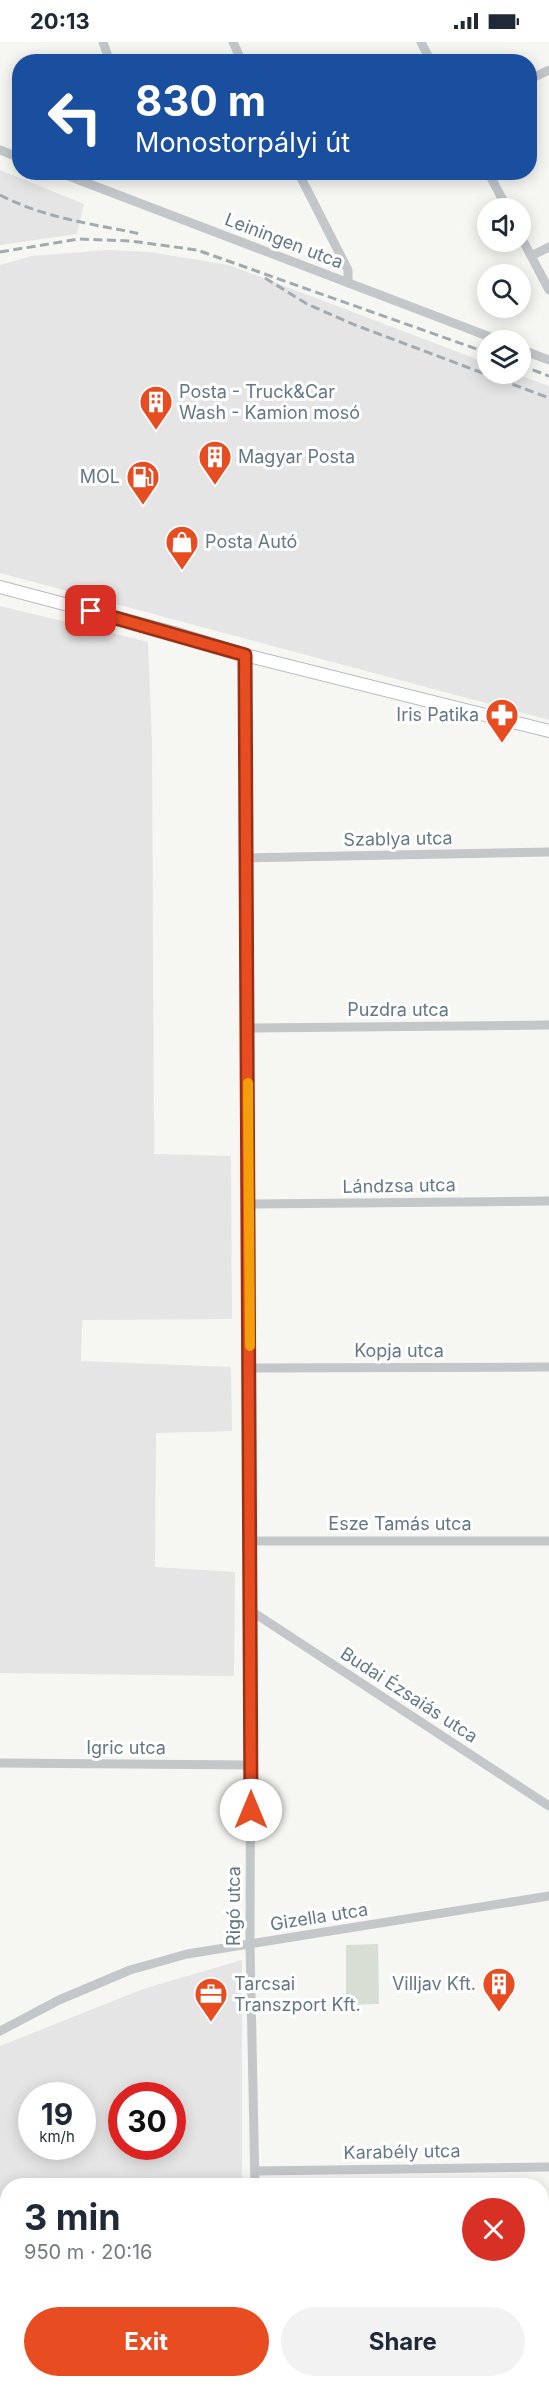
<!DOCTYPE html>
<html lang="en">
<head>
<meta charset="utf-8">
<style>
	:root { --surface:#fff; --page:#f2f2f3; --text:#1f2937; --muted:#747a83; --accent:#e84c21 }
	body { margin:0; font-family:Inter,sans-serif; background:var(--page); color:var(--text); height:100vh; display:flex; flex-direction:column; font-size:22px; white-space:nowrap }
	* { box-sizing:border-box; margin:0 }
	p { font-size:20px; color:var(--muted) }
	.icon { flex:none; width:33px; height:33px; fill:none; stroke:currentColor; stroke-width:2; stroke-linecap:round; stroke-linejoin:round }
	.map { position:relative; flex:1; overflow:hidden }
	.sheet { position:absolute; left:0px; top:2136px; width:549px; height:210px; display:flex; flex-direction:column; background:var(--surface); border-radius:24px 24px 0 0; box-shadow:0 3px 15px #0003 }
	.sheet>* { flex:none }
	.hud { position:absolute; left:12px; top:12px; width:525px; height:126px; border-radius:24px; box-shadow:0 3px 15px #0003; background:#1a4fa0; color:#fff; overflow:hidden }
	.buttons { position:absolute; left:477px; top:156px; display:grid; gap:12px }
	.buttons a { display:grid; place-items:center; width:54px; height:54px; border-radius:50%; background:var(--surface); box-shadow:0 3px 15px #0003; font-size:30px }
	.speed { position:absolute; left:18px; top:2040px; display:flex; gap:12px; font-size:30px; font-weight:700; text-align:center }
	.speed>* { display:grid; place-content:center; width:78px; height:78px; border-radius:50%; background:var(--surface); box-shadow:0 3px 15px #0003; line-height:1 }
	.speed small { font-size:15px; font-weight:400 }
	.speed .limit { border:9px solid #d22; background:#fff; color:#111 }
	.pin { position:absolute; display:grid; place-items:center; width:51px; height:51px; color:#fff; margin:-26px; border-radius:12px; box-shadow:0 3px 9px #0006 }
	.me { position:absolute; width:66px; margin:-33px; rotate:0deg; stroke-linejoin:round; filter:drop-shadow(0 0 4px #0008) }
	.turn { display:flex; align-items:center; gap:21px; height:126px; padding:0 24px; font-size:27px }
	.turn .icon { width:78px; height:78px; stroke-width:2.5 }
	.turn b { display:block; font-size:42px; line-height:51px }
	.round { display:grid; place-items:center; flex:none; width:63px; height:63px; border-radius:32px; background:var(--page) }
	.headline { display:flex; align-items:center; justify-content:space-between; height:102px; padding:0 24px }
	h1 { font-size:36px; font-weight:700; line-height:45px }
	.cta { display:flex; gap:12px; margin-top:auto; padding:12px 24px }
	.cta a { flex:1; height:69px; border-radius:36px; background:var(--accent); color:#fff; font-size:24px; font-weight:700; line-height:69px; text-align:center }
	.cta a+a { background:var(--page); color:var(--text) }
	.status { display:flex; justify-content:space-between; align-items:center; height:42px; padding:0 30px; background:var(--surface); direction:ltr }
	.status svg { height:16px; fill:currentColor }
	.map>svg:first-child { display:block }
	.built { fill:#e4e5e4; fill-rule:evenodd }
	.green { fill:#d7ded4 }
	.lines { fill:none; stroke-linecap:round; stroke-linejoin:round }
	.secondary-casing { stroke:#b5bbbf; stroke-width:14 }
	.street { stroke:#c3c7ca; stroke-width:9 }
	.secondary { stroke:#fff; stroke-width:12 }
	.rail { stroke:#a3aaaf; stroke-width:3; stroke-dasharray:9 4.5; stroke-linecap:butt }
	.route-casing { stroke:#973115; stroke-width:15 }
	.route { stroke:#e84c21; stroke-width:10 }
	.slow { stroke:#f59e0b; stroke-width:10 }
	.labels { text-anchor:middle; stroke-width:6; stroke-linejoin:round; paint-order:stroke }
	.street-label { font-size:18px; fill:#647785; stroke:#fff }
	.poi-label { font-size:18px; fill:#647785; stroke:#fff; text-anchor:start }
</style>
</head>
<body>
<div class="status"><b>20:13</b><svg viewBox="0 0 49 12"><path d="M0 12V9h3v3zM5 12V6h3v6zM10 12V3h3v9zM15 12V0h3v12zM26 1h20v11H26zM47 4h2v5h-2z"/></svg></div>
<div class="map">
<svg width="549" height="2346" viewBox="0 0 549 2346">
	<rect width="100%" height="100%" fill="#f6f6f3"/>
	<path class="built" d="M 0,128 L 84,162 L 77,192 L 0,203 Z
		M 107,208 L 150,210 L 229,223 L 487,321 L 488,332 L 516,332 L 549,344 L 549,678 L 0,531 L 0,223 L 32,214 Z
		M 0,564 L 148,600 L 152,699 L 154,1112 L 231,1114 L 232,1277 L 82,1278 L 81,1319 L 231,1325 L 232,1389 L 156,1391 L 155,1525 L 235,1530 L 234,1634 L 0,1631 Z
		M 242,1918 L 242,2143 L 8,2144 L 8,2338 L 242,2338 L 242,2346 L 0,2346 L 0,2004 L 143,1947 ZM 32,2054 L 82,2054 L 82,2104 L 32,2104 ZM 122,2054 L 172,2054 L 172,2104 L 122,2104 Z"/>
	<path class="green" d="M 378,1902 L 379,1962 L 346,1963 L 346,1903 Z"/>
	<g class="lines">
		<g class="secondary-casing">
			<path id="secondary" d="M 0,545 L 174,591 L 245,613 L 549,689"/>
		</g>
		<path class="street" d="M 103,0 L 110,20
			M 233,0 L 242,20
			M 421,0 L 431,20
			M 530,37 L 549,28
			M 0,108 L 20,116
			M 58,130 L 498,298
			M 298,130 L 348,228 L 348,241
			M 488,130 L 507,166
			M 520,193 L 549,248
			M 531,214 L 549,205
			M 520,307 L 549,318
			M 245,613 L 251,1569 L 250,1903 L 255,2144
			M 247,816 L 549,810
			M 247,986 L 549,983
			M 249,1162 L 549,1159
			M 250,1326 L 549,1325
			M 251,1499 L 549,1499
			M 251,1569 L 549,1764
			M 0,1721 L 251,1723
			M 0,1989 L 59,1958 L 130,1928 L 187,1912 L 549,1854
			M 255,2129 L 549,2125
			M 542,2241 L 549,2241
			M 259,2338 L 259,2346"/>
		<use href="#secondary" class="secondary"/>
		<path class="rail" d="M 0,153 C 44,176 93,182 141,192
			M 0,210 L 79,197 L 131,199 L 197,208 L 488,311
			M 265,236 L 307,262 L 355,283 L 549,356
			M 520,323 L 549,334"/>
	</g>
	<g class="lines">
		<g class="route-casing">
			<path id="route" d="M 91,569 L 245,613 L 251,1768"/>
		</g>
		<use href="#route" class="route"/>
		<path class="slow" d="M 248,1041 L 250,1304"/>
	</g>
	<defs>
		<g id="building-pin" transform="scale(1.725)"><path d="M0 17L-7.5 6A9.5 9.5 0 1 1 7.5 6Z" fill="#e84c21" stroke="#fff"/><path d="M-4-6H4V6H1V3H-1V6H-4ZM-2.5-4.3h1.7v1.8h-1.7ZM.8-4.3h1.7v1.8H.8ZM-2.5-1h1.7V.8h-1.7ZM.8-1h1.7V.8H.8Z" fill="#fff"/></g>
		<g id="fuel-pin" transform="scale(1.725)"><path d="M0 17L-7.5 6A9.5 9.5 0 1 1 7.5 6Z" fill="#e84c21" stroke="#fff"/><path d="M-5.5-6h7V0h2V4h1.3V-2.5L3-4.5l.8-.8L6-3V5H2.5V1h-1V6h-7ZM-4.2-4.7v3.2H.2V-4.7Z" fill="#fff"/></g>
		<g id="shop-pin" transform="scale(1.725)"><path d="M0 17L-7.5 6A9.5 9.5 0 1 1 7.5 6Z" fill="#e84c21" stroke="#fff"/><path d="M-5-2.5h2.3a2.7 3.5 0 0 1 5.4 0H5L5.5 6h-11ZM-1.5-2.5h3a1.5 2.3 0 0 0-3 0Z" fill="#fff"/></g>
		<g id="pharmacy-pin" transform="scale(1.725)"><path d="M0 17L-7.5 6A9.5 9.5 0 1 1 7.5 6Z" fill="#e84c21" stroke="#fff"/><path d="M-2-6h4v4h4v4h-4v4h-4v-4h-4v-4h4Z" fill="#fff"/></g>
		<g id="office-pin" transform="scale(1.725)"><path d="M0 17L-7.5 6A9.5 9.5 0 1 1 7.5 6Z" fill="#e84c21" stroke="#fff"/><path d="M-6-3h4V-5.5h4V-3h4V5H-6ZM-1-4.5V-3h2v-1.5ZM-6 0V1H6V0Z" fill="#fff"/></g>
	</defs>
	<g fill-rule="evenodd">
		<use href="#building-pin" x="156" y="360"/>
		<use href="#building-pin" x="215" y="415"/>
		<use href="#fuel-pin" x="143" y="435"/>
		<use href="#shop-pin" x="182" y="500"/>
		<use href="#pharmacy-pin" x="502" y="673"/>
		<use href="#building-pin" x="499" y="1942"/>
		<use href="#office-pin" x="211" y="1952"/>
	</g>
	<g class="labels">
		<g class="street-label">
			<text transform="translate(284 199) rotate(21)" y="6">Leiningen utca</text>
			<text transform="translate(398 797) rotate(-1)" y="6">Szablya utca</text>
			<text x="398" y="974">Puzdra utca</text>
			<text transform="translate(399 1144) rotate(-1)" y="6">Lándzsa utca</text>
			<text x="399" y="1315">Kopja utca</text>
			<text x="400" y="1488">Esze Tamás utca</text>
			<text transform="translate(409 1653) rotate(33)" y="6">Budai Ézsaiás utca</text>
			<text x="126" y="1712">Igric utca</text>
			<text transform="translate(234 1864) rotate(-90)" y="6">Rigó utca</text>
			<text transform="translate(319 1875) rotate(-9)" y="6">Gizella utca</text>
			<text transform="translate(402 2110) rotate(-1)" y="6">Karabély utca</text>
		</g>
		<g class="poi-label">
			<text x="179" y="356">Posta - Truck&amp;Car<tspan x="179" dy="21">Wash - Kamion mosó</tspan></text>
			<text x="238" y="421">Magyar Posta</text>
			<text x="120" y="441" text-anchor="end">MOL</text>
			<text x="205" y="506">Posta Autó</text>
			<text x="479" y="679" text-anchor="end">Iris Patika</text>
			<text x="234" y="1948">Tarcsai<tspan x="234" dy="21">Transzport Kft.</tspan></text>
			<text x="476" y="1948" text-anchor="end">Villjav Kft.</text>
		</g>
	</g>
</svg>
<div class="buttons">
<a><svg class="icon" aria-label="sound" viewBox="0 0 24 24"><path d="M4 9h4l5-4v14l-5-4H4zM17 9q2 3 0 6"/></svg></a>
<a><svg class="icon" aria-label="search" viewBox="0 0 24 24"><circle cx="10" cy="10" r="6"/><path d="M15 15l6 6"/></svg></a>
<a><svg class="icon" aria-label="layers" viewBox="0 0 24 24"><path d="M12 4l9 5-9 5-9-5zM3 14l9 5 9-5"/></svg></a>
</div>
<div class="speed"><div>19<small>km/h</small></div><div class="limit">30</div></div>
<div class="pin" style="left:91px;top:569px;background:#d93025"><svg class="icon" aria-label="arrive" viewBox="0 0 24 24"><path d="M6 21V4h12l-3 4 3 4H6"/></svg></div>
<svg class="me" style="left:251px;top:1768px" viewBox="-20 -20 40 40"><circle r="19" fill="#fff"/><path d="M0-13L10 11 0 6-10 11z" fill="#e84c21"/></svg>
<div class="hud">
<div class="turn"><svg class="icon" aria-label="left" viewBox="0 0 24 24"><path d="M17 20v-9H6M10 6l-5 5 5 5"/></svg><div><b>830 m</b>Monostorpályi út</div></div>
</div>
<section class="sheet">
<div class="headline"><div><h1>3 min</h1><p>950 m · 20:16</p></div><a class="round" style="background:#d93025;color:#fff"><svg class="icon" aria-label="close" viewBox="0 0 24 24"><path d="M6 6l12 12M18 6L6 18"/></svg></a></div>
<div class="cta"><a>Exit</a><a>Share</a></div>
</section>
</div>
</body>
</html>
